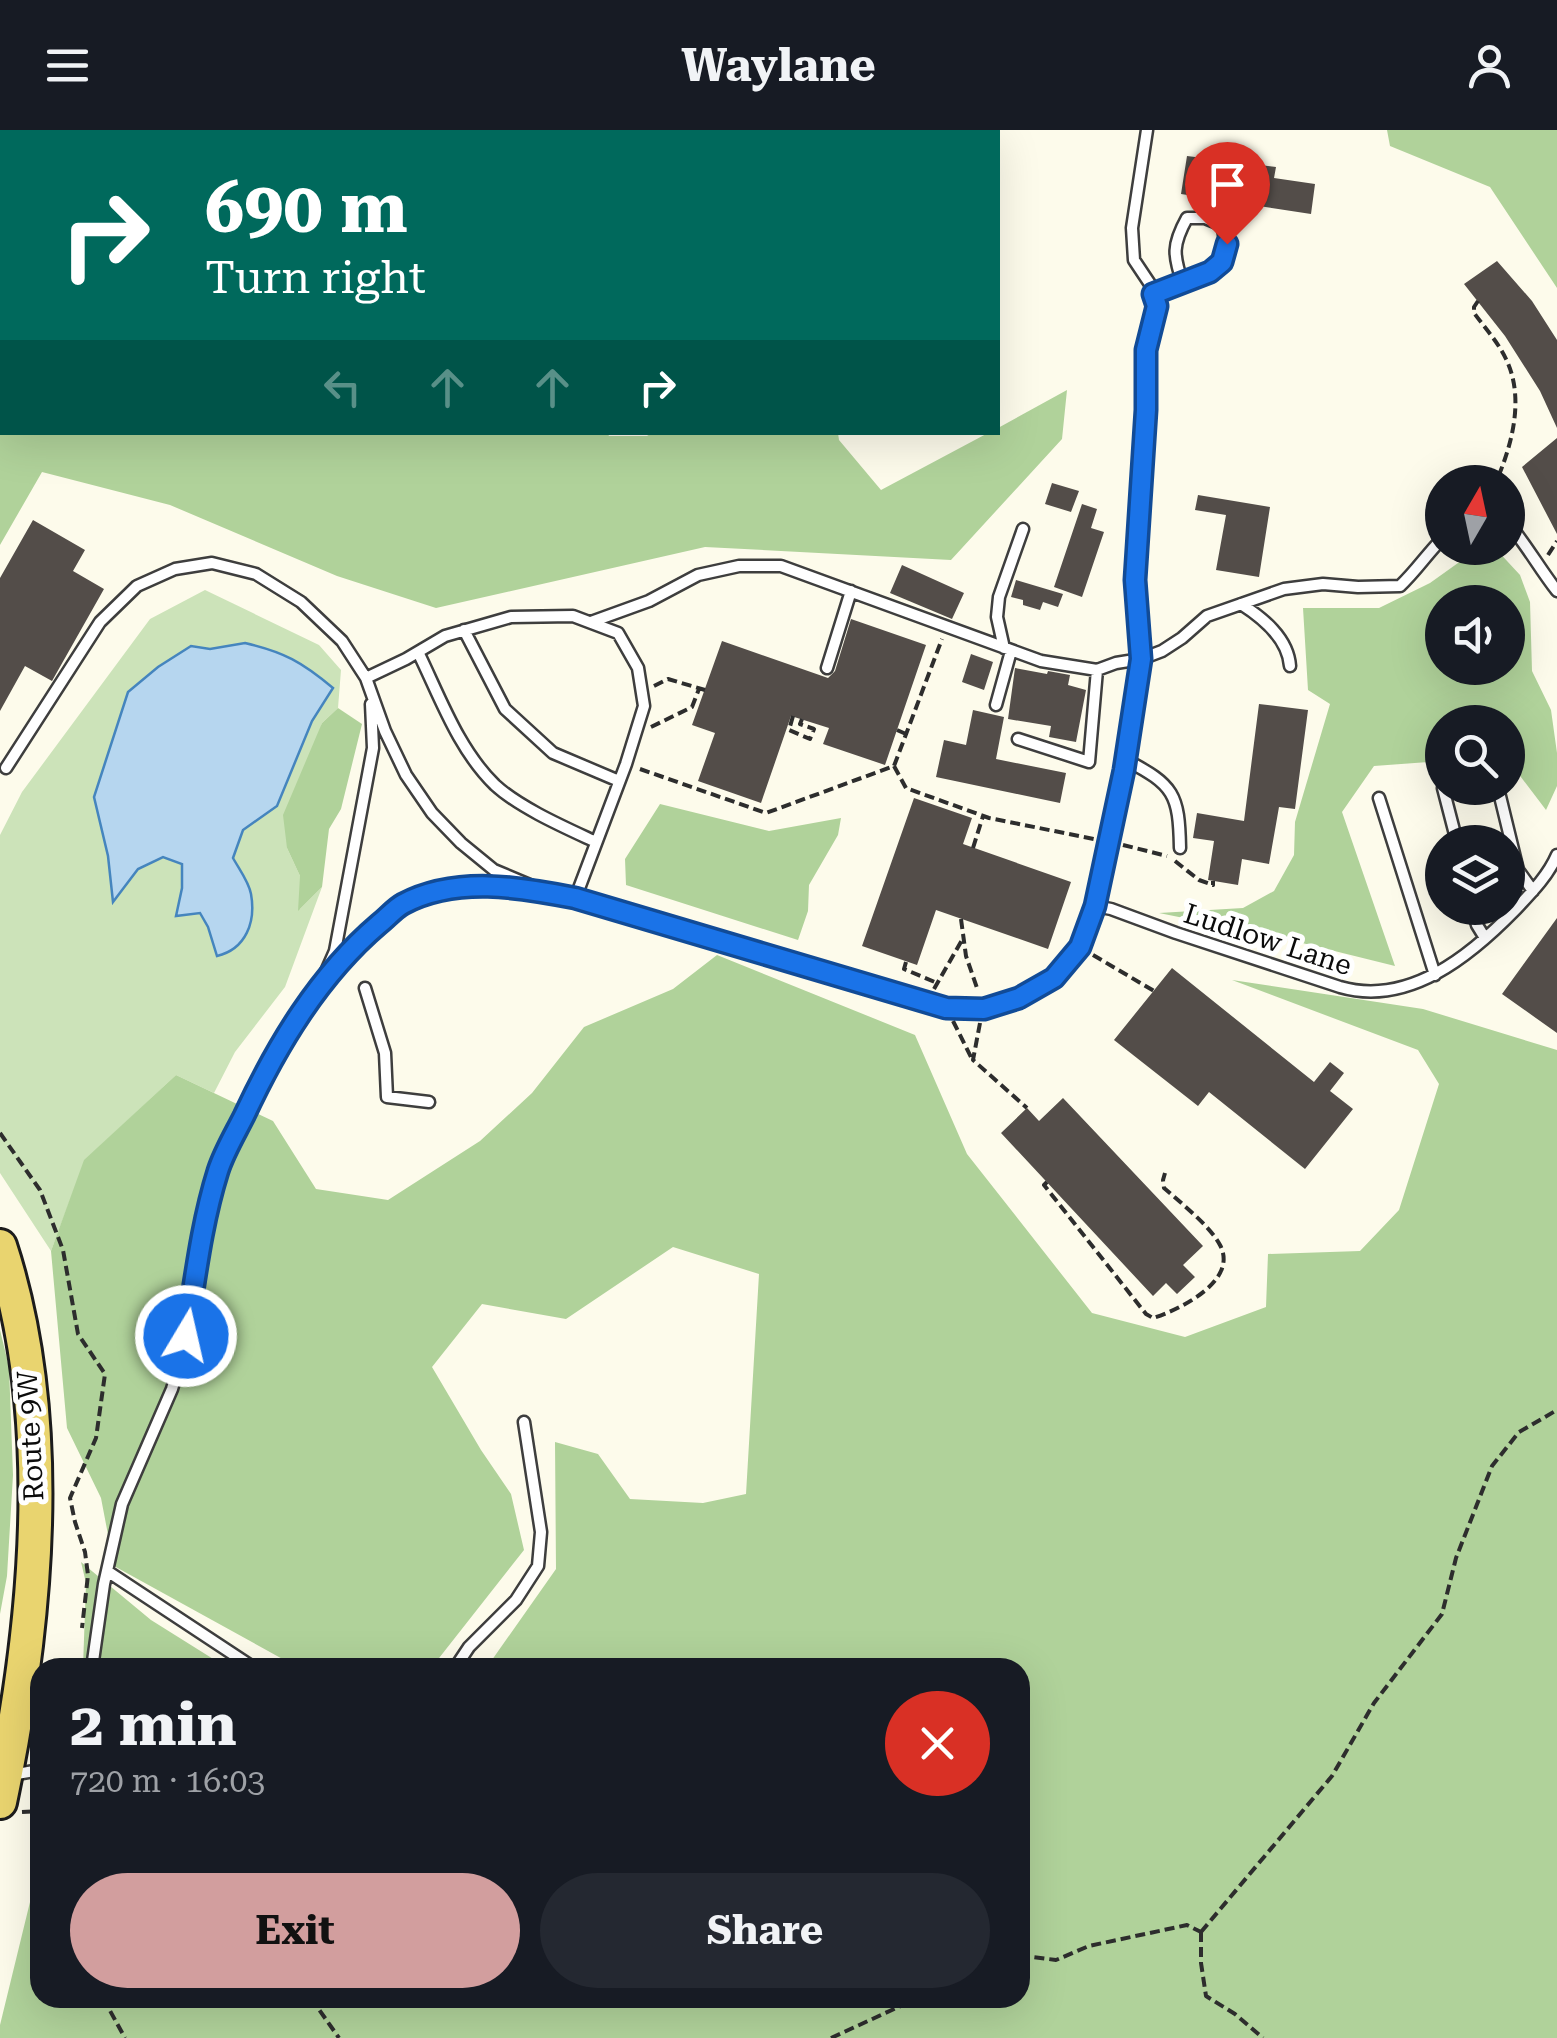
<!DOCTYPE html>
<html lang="en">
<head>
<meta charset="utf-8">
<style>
	:root { --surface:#171b24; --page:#242831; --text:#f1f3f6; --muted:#9ea1a6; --accent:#d29e9e }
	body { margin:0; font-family:"Roboto Serif",serif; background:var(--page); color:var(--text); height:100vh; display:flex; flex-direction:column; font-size:38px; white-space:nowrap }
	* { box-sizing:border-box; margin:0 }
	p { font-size:32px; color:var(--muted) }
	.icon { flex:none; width:55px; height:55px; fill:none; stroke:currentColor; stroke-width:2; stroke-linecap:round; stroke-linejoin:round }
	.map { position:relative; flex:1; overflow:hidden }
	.drawer { position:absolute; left:30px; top:1528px; width:1000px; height:350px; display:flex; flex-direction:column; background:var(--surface); border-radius:30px; box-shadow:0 10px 40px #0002 }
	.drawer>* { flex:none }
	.banner { position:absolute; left:0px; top:0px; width:1000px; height:305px; box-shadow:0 10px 40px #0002; background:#00695c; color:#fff; overflow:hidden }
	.needle { width:65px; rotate:9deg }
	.controls { position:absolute; left:1425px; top:335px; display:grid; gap:20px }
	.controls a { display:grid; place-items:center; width:100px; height:100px; border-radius:50%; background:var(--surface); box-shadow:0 10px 40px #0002; font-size:50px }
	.pin { position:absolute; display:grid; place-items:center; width:85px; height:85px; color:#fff; margin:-102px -42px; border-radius:50% 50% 50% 0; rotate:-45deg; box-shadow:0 0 10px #0007 }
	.pin .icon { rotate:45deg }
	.me { position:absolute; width:110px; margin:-55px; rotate:9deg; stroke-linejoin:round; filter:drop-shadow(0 0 8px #0008) }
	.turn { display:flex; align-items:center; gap:35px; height:210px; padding:0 40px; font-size:45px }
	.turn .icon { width:130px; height:130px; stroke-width:2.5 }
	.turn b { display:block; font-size:70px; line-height:85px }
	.lanes { display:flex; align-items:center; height:95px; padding:0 40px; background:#0003; justify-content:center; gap:50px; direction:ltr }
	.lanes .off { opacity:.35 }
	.round { display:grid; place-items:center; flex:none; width:105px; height:105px; border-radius:52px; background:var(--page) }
	.headline { display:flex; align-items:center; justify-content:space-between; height:170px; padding:0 40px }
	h1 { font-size:60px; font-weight:700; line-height:75px }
	.action { display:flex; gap:20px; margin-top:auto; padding:20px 40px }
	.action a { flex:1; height:115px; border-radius:60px; background:var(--accent); color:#111; font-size:40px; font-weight:700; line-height:115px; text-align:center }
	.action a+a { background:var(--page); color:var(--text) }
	header { display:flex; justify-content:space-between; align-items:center; height:130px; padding:0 40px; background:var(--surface); font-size:45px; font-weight:700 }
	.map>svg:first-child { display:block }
	.green { fill:#cce3b9; fill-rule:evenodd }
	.forest { fill:#b0d29a; fill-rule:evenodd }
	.water { fill:#b6d6ef; stroke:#4585be; stroke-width:2.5 }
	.building { fill:#534d49 }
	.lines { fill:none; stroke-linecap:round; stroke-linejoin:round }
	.lane-casing { stroke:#3e3e3e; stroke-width:15 }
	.street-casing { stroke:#3e3e3e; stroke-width:25 }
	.primary-casing { stroke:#1c1c1c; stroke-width:38 }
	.path { stroke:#2d2d2d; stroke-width:4; stroke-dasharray:10 5; stroke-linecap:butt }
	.lane { stroke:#fff; stroke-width:10 }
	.street { stroke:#fff; stroke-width:20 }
	.primary { stroke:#e9d46f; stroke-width:32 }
	.route-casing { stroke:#114b97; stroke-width:25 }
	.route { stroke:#1a73e8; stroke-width:18 }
	.labels { text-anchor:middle; stroke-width:10; stroke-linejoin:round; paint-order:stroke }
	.street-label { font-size:28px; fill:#0b0b0b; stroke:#fff }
</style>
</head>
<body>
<header><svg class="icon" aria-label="menu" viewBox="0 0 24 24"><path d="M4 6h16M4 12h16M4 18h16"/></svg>Waylane<svg class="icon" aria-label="person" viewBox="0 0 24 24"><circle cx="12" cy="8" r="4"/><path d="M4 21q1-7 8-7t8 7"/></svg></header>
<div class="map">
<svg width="1557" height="1908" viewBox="0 0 1557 1908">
	<rect width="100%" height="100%" fill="#fdfbeb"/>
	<path class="green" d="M 205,460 L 319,515 L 341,540 L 338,578 L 322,593 L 287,718 L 300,746 L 300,779 L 322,757 L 285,857 L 235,922 L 214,963 L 176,945 L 85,1030 L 51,1121 L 0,1043 L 0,705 L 22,662 L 150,489 ZM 245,513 C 280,521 307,534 332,559 L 312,591 L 277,676 L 243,700 L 233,728 L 251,761 L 217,826 L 208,797 L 182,758 L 182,734 L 163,727 L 138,739 L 113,771 L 108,726 L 94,667 L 128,561 L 158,537 L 191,516 L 210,519 Z"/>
	<path class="forest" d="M 0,0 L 671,0 L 669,2 L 2,2 L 2,302 L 607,302 L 609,306 L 647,306 L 653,302 L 838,303 L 839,310 L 881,360 L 988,303 L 998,302 L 998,298 L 1067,260 L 1062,309 L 951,430 L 705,417 L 436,478 L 337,446 L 170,375 L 42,342 L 0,415 Z
		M 1387,0 L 1557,0 L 1557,158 L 1490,57 L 1390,16 Z
		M 1479,418 L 1495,418 L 1520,445 L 1530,472 L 1532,541 L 1551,580 L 1557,623 L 1557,656 L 1546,680 L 1508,630 L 1508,592 L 1442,592 L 1442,631 L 1374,636 L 1342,682 L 1395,836 L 1278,807 L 1159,783 L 1243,778 L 1274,761 L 1294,725 L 1295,692 L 1330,574 L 1308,560 L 1303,478 L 1379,478 L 1430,453 ZM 1442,472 L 1508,472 L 1508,538 L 1442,538 Z
		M 338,578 L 362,594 L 341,679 L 329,699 L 322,757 L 298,781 L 300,746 L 287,718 L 283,685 L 322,593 Z
		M 660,674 L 769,701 L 841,688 L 838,705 L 809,755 L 808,781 L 798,810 L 626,755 L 625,729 Z
		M 717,825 L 915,905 L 967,1024 L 1092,1183 L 1185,1207 L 1266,1177 L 1268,1124 L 1360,1121 L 1399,1080 L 1439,954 L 1418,920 L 1232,850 L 1423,879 L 1557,920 L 1557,1908 L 0,1908 L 0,1895 L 40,1731 L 40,1868 L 1020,1868 L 1020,1538 L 487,1537 L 556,1439 L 555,1312 L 598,1324 L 630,1369 L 703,1373 L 746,1364 L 759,1144 L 673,1117 L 566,1189 L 482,1174 L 432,1237 L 481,1320 L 511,1364 L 524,1420 L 432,1537 L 297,1537 L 114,1436 L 101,1368 L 67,1298 L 51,1121 L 84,1030 L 176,945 L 273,991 L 316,1059 L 388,1070 L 480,1011 L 532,963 L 584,897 L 673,859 Z
		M 0,1200 L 9,1237 L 13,1345 L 7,1446 L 0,1484 Z
		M 81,1432 L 151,1490 L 226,1537 L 83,1537 L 86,1453 Z"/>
	<path class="water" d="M 245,513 C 284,522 302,532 333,558 L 312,591 L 277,676 L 243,700 L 233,728 C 239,739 249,752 251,764 C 256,792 246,819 217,826 L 208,797 L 200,783 L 176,786 L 182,758 L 182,734 L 163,727 L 138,739 L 113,772 L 108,726 L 94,667 L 128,562 L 158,537 L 191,516 L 210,519 Z"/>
	<path class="building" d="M 1187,26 L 1276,37 L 1274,48 L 1315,54 L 1311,84 L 1181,64 Z
		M 1497,131 L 1532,171 L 1557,210 L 1557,298 L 1540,261 L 1505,206 L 1464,154 Z
		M 1557,308 L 1557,404 L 1522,337 Z
		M 1052,353 L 1079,361 L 1071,382 L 1045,374 Z
		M 1198,365 L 1270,377 L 1259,447 L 1216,440 L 1226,385 L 1195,380 Z
		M 1082,374 L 1097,379 L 1091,398 L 1104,402 L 1082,467 L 1054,457 Z
		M 33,390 L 85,420 L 73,441 L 104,459 L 52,551 L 25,536 L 0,581 L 0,448 Z
		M 902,435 L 964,463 L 952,489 L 890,463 Z
		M 1016,450 L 1063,464 L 1058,477 L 1043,472 L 1040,480 L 1023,475 L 1023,470 L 1011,467 Z
		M 851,489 L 926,515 L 885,635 L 823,614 L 829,598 L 791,586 L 761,673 L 698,651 L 715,603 L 692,595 L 722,511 L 828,548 L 835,541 Z
		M 971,524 L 993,532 L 984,560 L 962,552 Z
		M 1015,538 L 1047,544 L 1048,541 L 1070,545 L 1068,555 L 1086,560 L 1076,612 L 1049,607 L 1051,596 L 1008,589 Z
		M 1259,574 L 1308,580 L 1295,679 L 1279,677 L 1269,734 L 1242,729 L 1238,755 L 1208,750 L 1214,711 L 1193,708 L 1197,683 L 1244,691 Z
		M 973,580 L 1004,587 L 996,629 L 1066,643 L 1060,673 L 936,647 L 944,610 L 966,615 Z
		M 914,668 L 972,688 L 963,714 L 1071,752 L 1048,819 L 936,780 L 917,835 L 862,816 Z
		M 1557,788 L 1557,903 L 1502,864 Z
		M 1172,838 L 1314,952 L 1330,932 L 1344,943 L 1330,961 L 1353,979 L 1305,1039 L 1209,962 L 1198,976 L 1114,910 Z
		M 1063,968 L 1203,1116 L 1183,1135 L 1195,1147 L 1177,1164 L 1166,1153 L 1153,1166 L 1001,1003 L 1027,978 L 1039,991 Z"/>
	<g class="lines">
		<g class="lane-casing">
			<path id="lane" d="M 1147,0 L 1132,98 L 1134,130 L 1150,154 L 1157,177 L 1146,220 L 1146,280 L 1135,450 L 1141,529 L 1162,521 L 1182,508 L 1207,486 L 1284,459 L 1323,454 L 1358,457 L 1400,456 C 1416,441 1427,424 1442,409
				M 1153,164 C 1193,150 1236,147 1222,95 L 1205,88 L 1187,88 C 1172,115 1173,125 1183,154
				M 1508,393 C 1526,414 1539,438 1557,461
				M 1241,474 C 1263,488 1288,508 1290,536
				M 464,500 L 505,579 L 553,623 L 619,651
				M 1004,518 L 997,487 L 999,467 L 1023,399
				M 418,522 C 440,567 458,619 495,655 C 520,678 566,698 596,712
				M 827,538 L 851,461
				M 366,548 L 406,529 L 445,506 L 511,487 L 573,486 L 618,503 L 638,538 L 644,576 L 626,634 L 575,769 L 572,768
				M 996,575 L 1011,521
				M 1018,609 L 1089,632 L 1097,540
				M 1126,630 C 1174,655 1179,664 1180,718
				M 6,638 L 100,492 L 137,456 L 175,439 L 212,433 L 256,444 L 301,472 L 342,511 L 366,548 L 385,601 L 406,645 L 432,683 L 461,713 L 494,740 L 532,756
				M 1443,658 L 1457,712
				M 1498,658 L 1518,740 L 1533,761
				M 1379,668 L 1435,845
				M 1095,776 L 1111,779 L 1176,803 L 1340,857 C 1409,877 1471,825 1515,780 C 1531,763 1548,746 1557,725
				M 1472,778 L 1477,795 L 1485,808
				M 324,846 L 335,821 L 373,618 L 371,574
				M 365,858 L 385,923 L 387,967 L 429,972
				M 107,1441 L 254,1538
				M 92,1538 L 104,1454 L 122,1374 L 172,1259 L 187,1207 L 205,1093 L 219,1038 L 264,944 L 289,901 L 353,816 L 402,775 L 445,760 L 484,756 L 531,759 L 575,769 L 895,865 C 923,872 954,883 984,878 C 1022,873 1058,850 1079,819 C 1092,800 1096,770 1102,747 C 1118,675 1130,602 1141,529 L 1116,533 L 1097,540 L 1041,531 L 781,436 L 739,436 L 698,445 L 649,471 L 591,492
				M 455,1538 L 469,1517 L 516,1470 L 538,1436 L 541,1402 L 524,1292
				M 11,1645 L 40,1640"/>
		</g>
		<g class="street-casing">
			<path id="street" d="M 851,2 L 854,0"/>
		</g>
		<g class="primary-casing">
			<path id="primary" d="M 0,1116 C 57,1290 37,1495 0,1672"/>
		</g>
		<path class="path" d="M 1478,171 L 1474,177 L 1474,183 C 1485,198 1498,212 1506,229 C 1525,268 1512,315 1496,352
			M 1548,425 L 1557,411
			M 654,556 L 668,549 L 705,560
			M 793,586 L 789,600 L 810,609 L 814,599 L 800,594 L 802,589
			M 651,597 L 692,577 L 699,559
			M 897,600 L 906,604
			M 894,636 L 906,658 L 989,688 L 1094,709
			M 640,639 L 766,683 L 894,636 L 942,509
			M 1123,715 L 1167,726
			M 973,718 L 983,686
			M 1175,731 L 1199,750 L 1213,755 L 1213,751
			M 961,789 L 966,826 L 977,858
			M 1093,825 L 1154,861
			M 906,832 L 904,839 L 937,853
			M 934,859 L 962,810
			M 953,891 L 971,927
			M 980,893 L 973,930 L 1027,978
			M 0,1003 L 40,1060 L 63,1120 L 78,1204 L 105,1244 L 96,1308 L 70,1368 L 75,1392 L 85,1422 L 88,1445 L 82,1498
			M 1047,1052 L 1044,1055 L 1146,1184 L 1153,1188 C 1179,1180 1239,1151 1220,1115 C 1210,1096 1181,1073 1164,1058 L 1163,1050 L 1165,1043
			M 22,1682 L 40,1681
			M 1201,1802 L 1332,1646 L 1374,1573 L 1442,1484 L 1456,1428 L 1492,1336 L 1519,1302 L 1557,1280
			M 1201,1802 L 1201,1833 L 1206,1866 L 1235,1884 L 1263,1908
			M 1020,1831 L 1033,1827 L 1056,1830 L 1089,1816 L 1187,1795 L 1201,1802
			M 103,1868 L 125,1908
			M 311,1868 L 339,1908
			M 831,1908 L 918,1868"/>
		<use href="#lane" class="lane"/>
		<use href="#street" class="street"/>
		<use href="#primary" class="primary"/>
	</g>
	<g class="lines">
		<g class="route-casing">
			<path id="route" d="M 186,1206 C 195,1151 201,1095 218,1041 C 224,1022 235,1004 244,986 C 277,915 319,845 379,794 C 387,788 394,779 403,774 C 456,746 519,757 575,768 L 946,878 L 984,879 L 1019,868 L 1054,848 L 1080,817 L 1095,776 L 1124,640 L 1141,529 L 1135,450 L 1146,280 L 1146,220 L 1157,176 L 1153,164 L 1210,142 L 1222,132 L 1227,114"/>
		</g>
		<use href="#route" class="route"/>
	</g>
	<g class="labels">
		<g class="street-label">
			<text transform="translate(1268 809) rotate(18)" y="10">Ludlow Lane</text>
			<text transform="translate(30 1306) rotate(-93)" y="10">Route 9W</text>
		</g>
	</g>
</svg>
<div class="controls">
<a><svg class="needle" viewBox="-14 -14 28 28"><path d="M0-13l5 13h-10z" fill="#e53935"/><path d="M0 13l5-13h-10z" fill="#9ea1a6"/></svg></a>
<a><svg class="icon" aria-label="sound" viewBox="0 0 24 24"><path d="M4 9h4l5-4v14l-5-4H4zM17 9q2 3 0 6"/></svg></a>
<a><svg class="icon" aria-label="search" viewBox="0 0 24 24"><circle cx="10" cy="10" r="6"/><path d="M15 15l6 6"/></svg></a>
<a><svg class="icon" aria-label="layers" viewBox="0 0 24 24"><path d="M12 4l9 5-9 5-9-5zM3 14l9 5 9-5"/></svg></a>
</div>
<div class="pin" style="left:1227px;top:114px;background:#d93025"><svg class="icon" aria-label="arrive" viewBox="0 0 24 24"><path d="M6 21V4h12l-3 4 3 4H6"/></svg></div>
<svg class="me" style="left:186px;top:1206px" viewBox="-20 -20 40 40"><circle r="17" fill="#1a73e8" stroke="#fff" stroke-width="3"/><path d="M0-11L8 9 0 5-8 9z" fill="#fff"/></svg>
<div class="banner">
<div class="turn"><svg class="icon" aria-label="right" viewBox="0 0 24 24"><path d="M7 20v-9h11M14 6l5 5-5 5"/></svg><div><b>690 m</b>Turn right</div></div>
<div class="lanes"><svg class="icon off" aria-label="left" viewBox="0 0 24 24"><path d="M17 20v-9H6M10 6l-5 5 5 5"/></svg><svg class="icon off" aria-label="ahead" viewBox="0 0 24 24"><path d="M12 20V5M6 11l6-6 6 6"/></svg><svg class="icon off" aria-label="ahead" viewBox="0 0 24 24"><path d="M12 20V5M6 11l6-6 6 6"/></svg><svg class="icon" aria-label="right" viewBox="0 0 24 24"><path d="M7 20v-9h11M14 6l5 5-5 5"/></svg></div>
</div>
<section class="drawer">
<div class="headline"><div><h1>2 min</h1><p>720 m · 16:03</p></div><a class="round" style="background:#d93025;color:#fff"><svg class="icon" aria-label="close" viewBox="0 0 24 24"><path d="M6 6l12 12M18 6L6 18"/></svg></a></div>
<div class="action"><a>Exit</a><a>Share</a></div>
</section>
</div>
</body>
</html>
